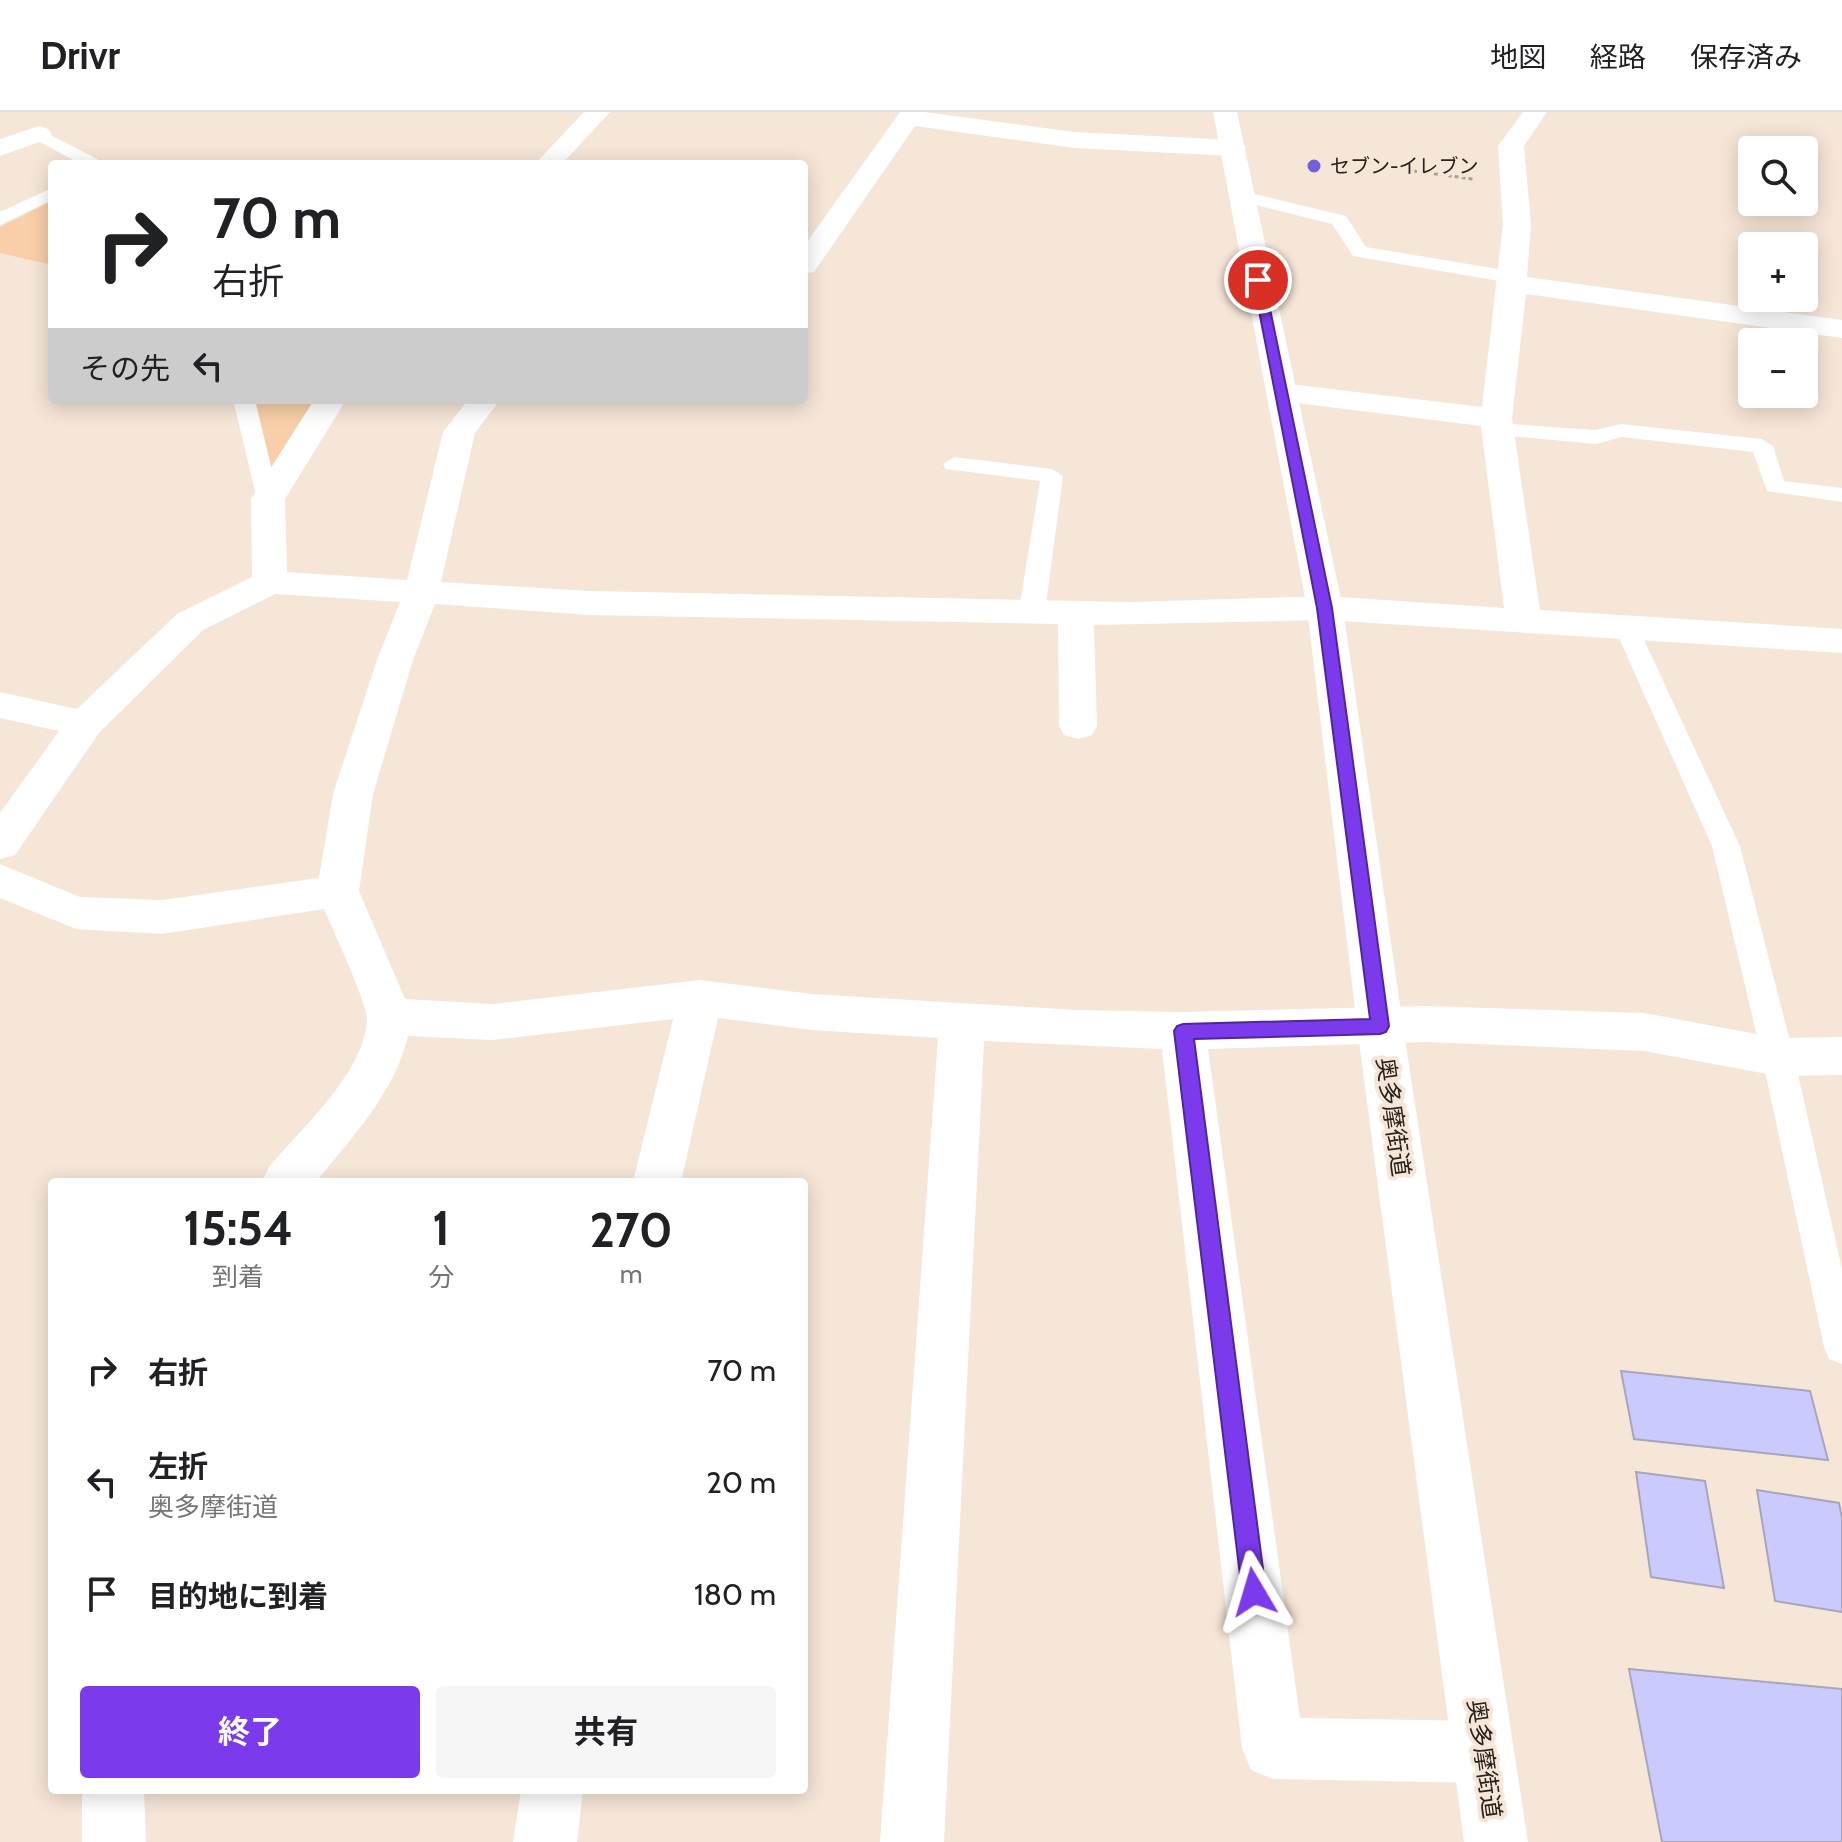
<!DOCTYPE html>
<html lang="ja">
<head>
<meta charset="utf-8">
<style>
	:root { --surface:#fff; --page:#f6f6f6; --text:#202124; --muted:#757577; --line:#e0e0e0; --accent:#7c3aed }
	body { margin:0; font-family:Cabin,"Noto Sans JP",sans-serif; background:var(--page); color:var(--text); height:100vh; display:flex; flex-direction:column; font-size:30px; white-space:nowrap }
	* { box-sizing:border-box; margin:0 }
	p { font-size:26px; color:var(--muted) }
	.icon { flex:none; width:44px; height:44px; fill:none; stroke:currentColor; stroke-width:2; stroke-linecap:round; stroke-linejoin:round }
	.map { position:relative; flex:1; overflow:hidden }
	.side { position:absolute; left:48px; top:1066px; width:760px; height:616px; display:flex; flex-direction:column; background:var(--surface); border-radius:8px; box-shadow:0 4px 20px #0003 }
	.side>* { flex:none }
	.guide { position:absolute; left:48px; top:48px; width:760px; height:244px; border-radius:8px; box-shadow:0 4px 20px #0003; background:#fff; color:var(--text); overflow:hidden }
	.fabs { position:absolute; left:1738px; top:24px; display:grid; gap:16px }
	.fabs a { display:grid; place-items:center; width:80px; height:80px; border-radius:8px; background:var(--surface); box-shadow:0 4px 20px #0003; font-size:40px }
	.pin { position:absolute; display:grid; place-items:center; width:68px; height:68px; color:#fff; margin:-34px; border:4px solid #fff; border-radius:50%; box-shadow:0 2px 8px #0007 }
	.me { position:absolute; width:88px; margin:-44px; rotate:353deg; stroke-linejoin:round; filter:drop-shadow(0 0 6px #0008) }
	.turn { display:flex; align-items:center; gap:28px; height:168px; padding:0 32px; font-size:36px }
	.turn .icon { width:104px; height:104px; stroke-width:2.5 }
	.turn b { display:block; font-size:56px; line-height:68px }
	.then { display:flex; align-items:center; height:76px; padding:0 32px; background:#0003; gap:16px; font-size:30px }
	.eta { display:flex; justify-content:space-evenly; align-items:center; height:136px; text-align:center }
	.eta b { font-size:48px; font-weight:700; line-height:56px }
	.cta { display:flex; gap:16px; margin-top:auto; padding:16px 32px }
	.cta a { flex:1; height:92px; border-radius:8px; background:var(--accent); color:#fff; font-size:32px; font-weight:700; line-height:92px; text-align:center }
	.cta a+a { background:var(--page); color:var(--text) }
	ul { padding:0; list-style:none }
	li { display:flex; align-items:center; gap:24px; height:112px; padding:0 32px }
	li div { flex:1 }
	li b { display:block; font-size:30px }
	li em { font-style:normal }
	header { display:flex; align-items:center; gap:48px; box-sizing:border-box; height:112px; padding:0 40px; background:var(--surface); border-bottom:2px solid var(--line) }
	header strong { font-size:38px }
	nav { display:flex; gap:44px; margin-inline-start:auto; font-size:28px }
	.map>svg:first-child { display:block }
	.green { fill:#f8cfa9 }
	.building { fill:#cacafe; stroke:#a7a7b9; stroke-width:2 }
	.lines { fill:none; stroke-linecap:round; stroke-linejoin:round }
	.path { stroke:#ab9f94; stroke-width:3; stroke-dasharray:4 3; stroke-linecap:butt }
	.lane { fill:#fff; fill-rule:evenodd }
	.street { fill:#fff; fill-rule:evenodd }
	.primary { fill:#fff; fill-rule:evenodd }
	.route { fill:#7c3aed; stroke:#51269a; stroke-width:2 }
	.poi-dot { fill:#7162dc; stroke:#f6e6d7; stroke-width:3 }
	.labels { text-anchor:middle; stroke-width:8; stroke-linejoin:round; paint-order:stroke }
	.far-poi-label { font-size:20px; fill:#28221d; stroke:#f6e6d7; text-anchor:start }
	.street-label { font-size:24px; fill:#28221d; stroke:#f6e6d7 }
</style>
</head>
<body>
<header>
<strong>Drivr</strong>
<nav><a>地図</a><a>経路</a><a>保存済み</a></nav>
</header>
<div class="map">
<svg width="1842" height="1730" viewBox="0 0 1842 1730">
	<rect width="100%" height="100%" fill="#f6e6d7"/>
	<path class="green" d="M 52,89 L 52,153 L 0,141 L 0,115 Z
		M 254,288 L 315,288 L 270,359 Z"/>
	<path class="building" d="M 1621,1259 L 1810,1279 L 1828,1348 L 1634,1327 Z
		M 1636,1360 L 1705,1369 L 1724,1476 L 1651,1465 Z
		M 1757,1378 L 1839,1391 L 1842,1406 L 1842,1500 L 1775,1489 Z
		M 1629,1557 L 1842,1577 L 1842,1730 L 1662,1730 Z"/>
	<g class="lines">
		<path class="path" d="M 1413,59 L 1473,67"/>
		<path class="lane" d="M 39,17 L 99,48 L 102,52 L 80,52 L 33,26 L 30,22 Z
			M 52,76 L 52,88 L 0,113 L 0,100 Z
			M 1242,79 L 1346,104 L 1366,135 L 1504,158 L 1523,169 L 1513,175 L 1499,169 L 1353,144 L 1332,112 L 1236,88 L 1233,84 L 1236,80 Z
			M 233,288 L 255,288 L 279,387 L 276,392 L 260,392 L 257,387 Z
			M 1498,311 L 1595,318 L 1621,312 L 1762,327 L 1773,334 L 1784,369 L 1842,376 L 1842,390 L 1767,379 L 1753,340 L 1622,325 L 1596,332 L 1490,322 L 1487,317 L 1490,312 Z
			M 954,345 L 1052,357 L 1063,364 L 1045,500 L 1042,506 L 1024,506 L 1020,491 L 1040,369 L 946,357 L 943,352 Z
			M 1626,507 L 1635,509 L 1638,515 L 1740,734 L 1794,945 L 1842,1157 L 1842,1252 L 1829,1247 L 1824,1235 L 1762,945 L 1712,734 L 1614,515 L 1617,509 Z"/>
		<path class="street" d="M 584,0 L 610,0 L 562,52 L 535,52 Z
			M 900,0 L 924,0 L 1075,20 L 1233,28 L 1242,31 L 1246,36 L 1242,41 L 1233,44 L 1075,36 L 915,14 L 814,160 L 804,162 L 804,134 Z
			M 1523,0 L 1547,0 L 1524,34 L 1531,112 L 1527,165 L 1842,208 L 1842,226 L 1526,182 L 1512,306 L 1540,498 L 1842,517 L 1842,541 L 1325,508 L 1094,513 L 1097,614 L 1092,623 L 1078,627 L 1064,623 L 1059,614 L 1058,512 L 590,503 L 435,492 L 413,548 L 373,682 L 359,779 L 405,887 L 492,892 L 700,868 L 812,882 L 1076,898 L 1183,900 L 1427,894 L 1644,901 L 1778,926 L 1842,925 L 1842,963 L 1778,964 L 1644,939 L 1427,930 L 1208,937 L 1300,1606 L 1482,1609 L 1504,1618 L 1513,1640 L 1504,1662 L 1482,1671 L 1273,1667 L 1251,1658 L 1242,1636 L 1162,937 L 984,929 L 944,1730 L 880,1730 L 938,926 L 812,918 L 718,906 L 681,1070 L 633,1070 L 673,907 L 492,928 L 408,924 C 394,982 352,1025 316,1070 L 262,1070 L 269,1055 C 301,1017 365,960 367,907 C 368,894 332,815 324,797 L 162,822 L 76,817 L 0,786 L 0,752 L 80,785 L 162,788 L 319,766 L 333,682 L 377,548 L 400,490 L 275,482 L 203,518 L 99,621 L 15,743 L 0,747 L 0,701 L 59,619 L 0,606 L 0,580 L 77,597 L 177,502 L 252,465 L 251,387 L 314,288 L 346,288 L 285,387 L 287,460 L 407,468 L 443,320 L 468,288 L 500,288 L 475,321 L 441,470 L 590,479 L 1130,490 L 1325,484 L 1504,496 L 1481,314 L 1281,289 L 1270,287 L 1266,280 L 1270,273 L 1281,271 L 1482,295 L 1503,112 L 1498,34 Z
			M 39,14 L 48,17 L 52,22 L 48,27 L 0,44 L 0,27 Z
			M 82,1678 L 144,1678 L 146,1730 L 82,1730 Z
			M 521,1678 L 583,1678 L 577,1730 L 513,1730 Z"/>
		<path class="primary" d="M 1213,0 L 1237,0 L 1343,496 L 1403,914 L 1528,1730 L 1464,1730 L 1357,914 L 1307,496 Z"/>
	</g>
	<path class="route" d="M 1258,165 L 1264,168 L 1332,496 L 1389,914 L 1386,920 L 1380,922 L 1194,927 L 1266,1480 L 1262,1489 L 1254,1492 L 1245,1489 L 1242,1480 L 1174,919 L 1177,914 L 1183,912 L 1370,907 L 1317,496 L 1253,168 Z"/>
	<circle class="poi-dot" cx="1314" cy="54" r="8"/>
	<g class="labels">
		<g class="far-poi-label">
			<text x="1330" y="61">セブン-イレブン</text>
		</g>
		<g class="street-label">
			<text transform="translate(1393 1005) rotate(82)" y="8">奥多摩街道</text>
			<text transform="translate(1484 1647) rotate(82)" y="8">奥多摩街道</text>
		</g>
	</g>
</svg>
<div class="fabs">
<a><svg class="icon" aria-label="search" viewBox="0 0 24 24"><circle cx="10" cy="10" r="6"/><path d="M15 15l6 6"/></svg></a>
<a>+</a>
<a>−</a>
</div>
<div class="pin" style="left:1258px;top:168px;background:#d93025"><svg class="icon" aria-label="arrive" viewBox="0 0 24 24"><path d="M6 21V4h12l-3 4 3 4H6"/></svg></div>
<svg class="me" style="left:1254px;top:1480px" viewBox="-20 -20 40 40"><path d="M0-17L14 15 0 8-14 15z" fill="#7c3aed" stroke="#fff" stroke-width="4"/></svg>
<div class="guide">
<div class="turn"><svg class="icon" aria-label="right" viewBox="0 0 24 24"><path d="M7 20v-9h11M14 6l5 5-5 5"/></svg><div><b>70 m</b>右折</div></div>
<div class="then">その先<svg class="icon" aria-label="left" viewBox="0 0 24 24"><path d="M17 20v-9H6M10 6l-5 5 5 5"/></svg></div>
</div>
<section class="side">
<div class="eta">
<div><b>15:54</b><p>到着</p></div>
<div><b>1</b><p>分</p></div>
<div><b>270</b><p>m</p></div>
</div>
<ul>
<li><svg class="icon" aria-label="right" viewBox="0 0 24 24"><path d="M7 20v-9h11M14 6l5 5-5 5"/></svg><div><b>右折</b></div><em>70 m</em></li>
<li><svg class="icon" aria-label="left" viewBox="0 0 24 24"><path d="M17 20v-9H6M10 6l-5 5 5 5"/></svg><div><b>左折</b><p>奥多摩街道</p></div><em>20 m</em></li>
<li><svg class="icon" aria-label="arrive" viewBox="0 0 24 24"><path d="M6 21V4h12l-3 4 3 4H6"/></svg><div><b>目的地に到着</b></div><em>180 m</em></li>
</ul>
<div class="cta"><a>終了</a><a>共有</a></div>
</section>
</div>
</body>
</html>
